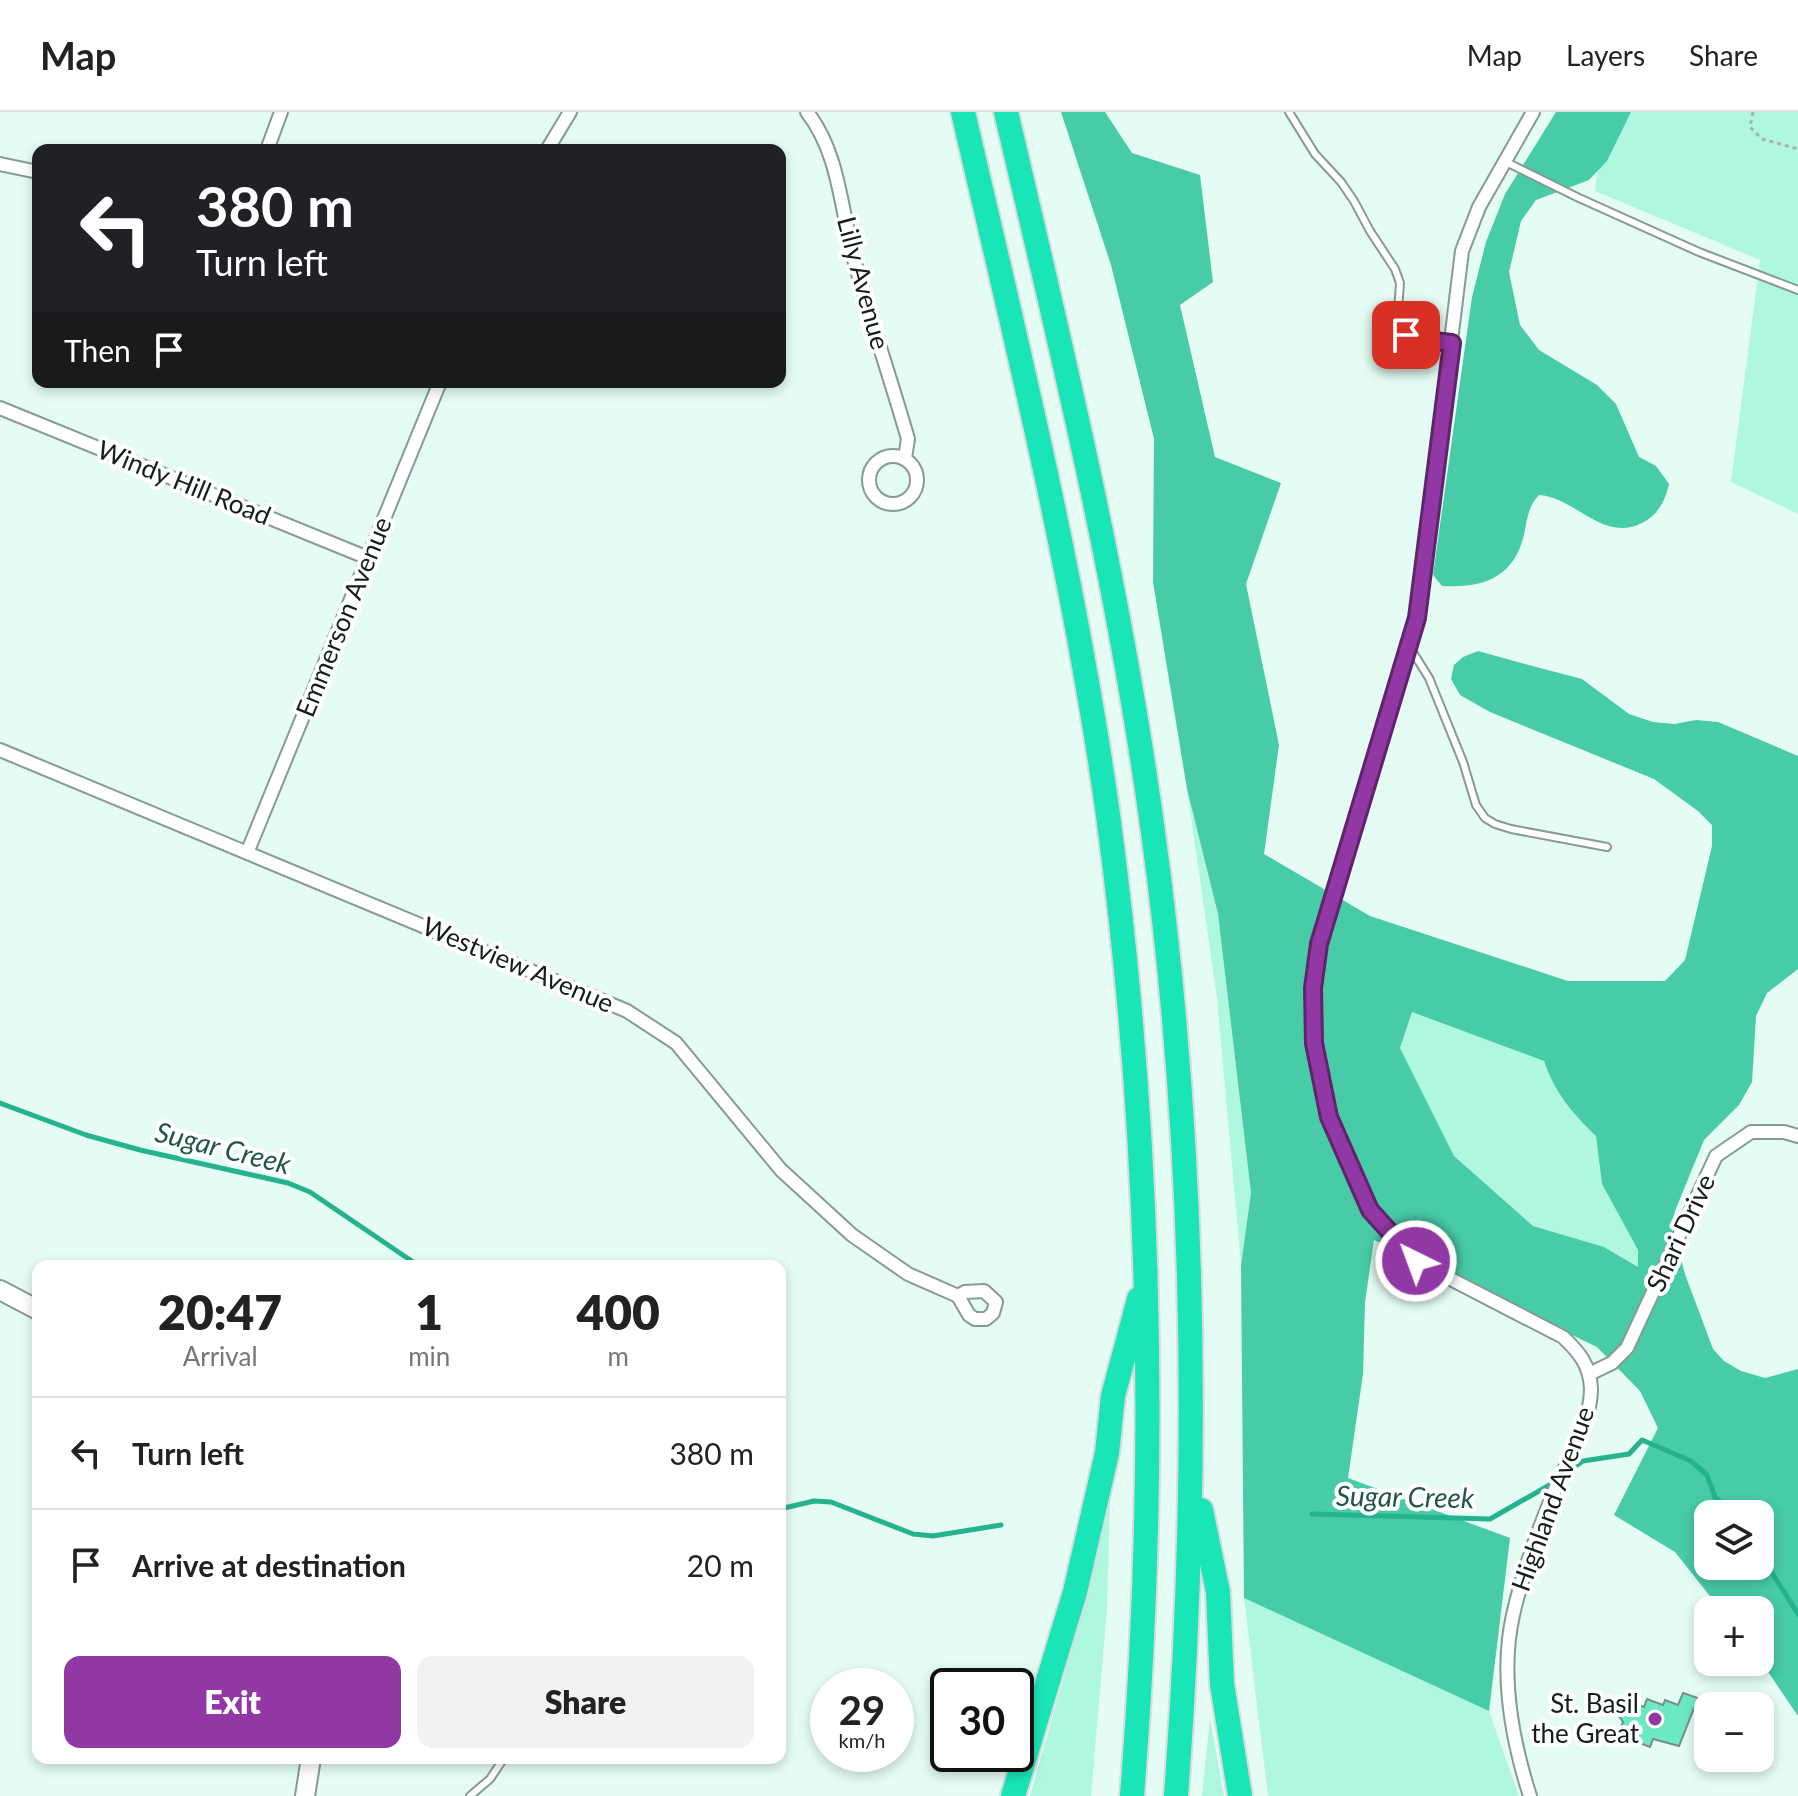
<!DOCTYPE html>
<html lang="en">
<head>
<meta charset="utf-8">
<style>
	:root { --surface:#fff; --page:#f2f2f2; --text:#222; --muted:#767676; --line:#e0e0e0; --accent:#9238a4 }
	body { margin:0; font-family:Lato,sans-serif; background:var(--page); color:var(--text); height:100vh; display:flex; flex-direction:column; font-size:30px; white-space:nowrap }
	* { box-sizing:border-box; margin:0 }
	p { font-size:26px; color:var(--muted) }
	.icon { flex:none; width:44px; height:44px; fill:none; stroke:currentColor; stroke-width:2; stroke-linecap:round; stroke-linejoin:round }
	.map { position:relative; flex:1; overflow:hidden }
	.sheet { position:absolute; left:32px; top:1148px; width:754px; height:504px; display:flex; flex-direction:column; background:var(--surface); border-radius:16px; box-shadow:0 4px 12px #0003 }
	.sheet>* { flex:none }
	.banner { position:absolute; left:32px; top:32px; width:754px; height:244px; border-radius:16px; box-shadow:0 4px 12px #0003; background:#202124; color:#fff; overflow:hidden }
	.controls { position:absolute; left:1694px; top:1388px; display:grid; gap:16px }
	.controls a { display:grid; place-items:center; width:80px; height:80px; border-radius:16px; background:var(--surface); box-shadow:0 4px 12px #0003; font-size:40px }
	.speed { position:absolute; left:810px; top:1556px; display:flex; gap:16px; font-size:40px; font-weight:700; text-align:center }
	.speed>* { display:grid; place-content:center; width:104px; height:104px; border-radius:50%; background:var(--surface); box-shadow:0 4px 12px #0003; line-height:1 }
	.speed small { font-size:20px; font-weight:400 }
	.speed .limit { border:4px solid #111; border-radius:12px; background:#fff; color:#111 }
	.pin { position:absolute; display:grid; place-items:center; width:68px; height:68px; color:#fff; margin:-34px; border-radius:16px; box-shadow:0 4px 12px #0006 }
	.me { position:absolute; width:88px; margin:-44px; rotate:318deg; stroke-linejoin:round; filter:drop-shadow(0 0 6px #0008) }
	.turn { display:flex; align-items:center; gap:28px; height:168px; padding:0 32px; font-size:36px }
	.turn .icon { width:104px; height:104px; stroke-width:2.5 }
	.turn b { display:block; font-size:56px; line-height:68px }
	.then { display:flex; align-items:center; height:76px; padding:0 32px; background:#0003; gap:16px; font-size:30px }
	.eta { display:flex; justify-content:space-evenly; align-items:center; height:136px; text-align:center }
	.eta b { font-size:48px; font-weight:800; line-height:56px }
	.button { display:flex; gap:16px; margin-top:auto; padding:16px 32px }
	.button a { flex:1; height:92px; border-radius:16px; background:var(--accent); color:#fff; font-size:32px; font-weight:800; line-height:92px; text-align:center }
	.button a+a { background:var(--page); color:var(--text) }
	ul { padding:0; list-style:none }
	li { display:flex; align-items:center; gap:24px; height:112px; padding:0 32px; border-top:2px solid var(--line) }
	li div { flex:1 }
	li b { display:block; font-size:30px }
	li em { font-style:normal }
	header { display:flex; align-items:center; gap:48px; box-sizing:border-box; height:112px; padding:0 40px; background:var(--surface); border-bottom:2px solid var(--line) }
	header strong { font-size:38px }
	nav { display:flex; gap:44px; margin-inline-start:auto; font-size:28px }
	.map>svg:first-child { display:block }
	.green { fill:#aff8df }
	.forest { fill:#48cba7; fill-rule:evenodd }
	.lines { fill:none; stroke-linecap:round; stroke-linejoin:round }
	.stream { stroke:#25b38f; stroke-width:5 }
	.building { fill:#6ae9c3; stroke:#788e86; stroke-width:2 }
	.service-casing { stroke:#859b93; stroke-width:10 }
	.minor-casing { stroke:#859b93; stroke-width:16 }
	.secondary-casing { stroke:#859b93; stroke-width:22 }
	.motorway-casing { stroke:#dadbdb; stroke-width:28 }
	.path { stroke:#a3b5ae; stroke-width:3; stroke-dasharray:4 4; stroke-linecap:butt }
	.service { stroke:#fff; stroke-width:6 }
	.minor { stroke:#fff; stroke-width:12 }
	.secondary { stroke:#fff; stroke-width:18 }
	.motorway { stroke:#1ae5b7; stroke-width:24 }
	.route-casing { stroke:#5f246b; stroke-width:20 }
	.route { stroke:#9238a4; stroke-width:14 }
	.poi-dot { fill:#9238a4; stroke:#fff; stroke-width:3 }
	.labels { text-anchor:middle; stroke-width:8; stroke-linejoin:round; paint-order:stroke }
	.street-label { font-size:26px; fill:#161e1b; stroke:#fff }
	.poi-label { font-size:26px; fill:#161e1b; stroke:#fff; text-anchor:end }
	.water-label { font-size:28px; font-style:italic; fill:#215646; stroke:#fff }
</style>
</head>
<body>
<header>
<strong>Map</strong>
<nav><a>Map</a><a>Layers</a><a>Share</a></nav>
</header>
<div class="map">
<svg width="1798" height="1684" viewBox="0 0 1798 1684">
	<rect width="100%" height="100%" fill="#e4fcf3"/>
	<path class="green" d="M 1604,0 L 1798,0 L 1798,402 L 1731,370 L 1760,148 L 1595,79 Z
		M 1187,677 L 1218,802 L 1251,1081 L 1241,1153 L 1217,886 Z
		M 1412,900 L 1545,949 C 1555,981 1572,1001 1596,1024 L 1602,1072 L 1638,1138 L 1638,1155 L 1604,1135 L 1533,1114 L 1454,1044 L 1400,936 Z
		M 1110,1388 L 1107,1497 L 1091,1684 L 1030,1684 L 1088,1480 Z
		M 1244,1486 L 1489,1599 L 1519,1684 L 1268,1684 Z
		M 1210,1606 L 1224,1684 L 1202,1684 Z"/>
	<path class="forest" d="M 1061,0 L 1105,0 L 1132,41 L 1200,63 L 1213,170 L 1180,193 L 1215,345 L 1281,371 L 1246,472 L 1279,633 L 1264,742 L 1370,804 L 1568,869 L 1665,869 L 1685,848 L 1712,734 L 1712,713 L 1698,699 L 1654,667 L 1490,600 L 1460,583 L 1451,567 L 1454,553 L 1463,545 L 1478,539 L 1514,549 L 1582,567 L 1629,602 L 1653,610 L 1674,612 L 1696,608 L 1718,610 L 1798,644 L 1798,857 L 1767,881 L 1756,904 L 1752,970 L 1739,993 L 1704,1028 L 1675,1099 L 1671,1115 L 1686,1165 L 1713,1237 L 1724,1249 L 1741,1259 L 1765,1266 L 1798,1257 L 1798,1604 L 1760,1548 L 1760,1498 L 1721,1498 L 1675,1440 L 1614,1403 L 1658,1316 L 1640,1279 L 1597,1235 L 1374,1128 L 1365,1190 L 1363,1262 L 1348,1366 L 1510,1426 L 1489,1599 L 1244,1486 L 1241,1153 L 1251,1081 L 1218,802 L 1187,677 L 1153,470 L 1154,327 L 1111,153 ZM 1412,900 L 1544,949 C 1555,981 1572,1001 1596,1024 L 1602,1072 L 1638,1138 L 1638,1155 L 1604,1135 L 1533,1114 L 1454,1044 L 1400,936 ZM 1708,1402 L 1760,1402 L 1760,1454 L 1708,1454 Z
		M 1556,0 L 1631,0 L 1607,49 L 1589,68 L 1536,88 L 1521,109 L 1509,160 L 1520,213 L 1539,238 L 1597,273 L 1616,292 L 1639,345 L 1656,354 L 1669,372 C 1665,389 1658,403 1642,411 C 1603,431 1575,385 1539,383 C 1528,394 1527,408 1524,423 C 1513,467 1482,476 1442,474 L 1433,463 L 1472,185 L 1486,130 L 1505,82 Z"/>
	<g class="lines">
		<path class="stream" d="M 0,991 L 86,1023 L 140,1038 L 288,1071 L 310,1080 L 419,1154
			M 1567,1360 L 1583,1349 L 1629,1342 L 1642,1328 L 1691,1349 L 1707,1363 L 1715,1385 L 1733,1402
			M 780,1397 L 814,1389 L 831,1390 L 913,1422 L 933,1424 L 1001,1413
			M 1312,1402 L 1490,1407 L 1553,1371
			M 1760,1442 L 1798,1502"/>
	</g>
	<path class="building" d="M 1683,1581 L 1698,1586 L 1679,1634 L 1653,1627 L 1650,1635 L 1632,1628 L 1634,1620 L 1621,1615 L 1623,1610 L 1619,1604 L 1622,1596 L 1628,1594 L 1630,1590 L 1644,1595 L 1647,1587 L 1663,1593 L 1665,1588 L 1678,1593 Z"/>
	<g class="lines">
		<g class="service-casing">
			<path id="service" d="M 1289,0 L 1315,42 L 1341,70 L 1354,89 L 1370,119 L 1395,157 L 1400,171 L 1397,212 L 1400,219 L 1414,227 L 1452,231
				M 1506,50 L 1579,86 L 1699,140 L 1798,178
				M 1409,534 L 1429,566 L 1463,650 L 1476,693 L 1485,706 L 1495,712 L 1511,717 L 1607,735
				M 470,1684 L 490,1667 L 504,1646"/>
		</g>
		<g class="minor-casing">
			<path id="minor" d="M 807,0 C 840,42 841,100 855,151 C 871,210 891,268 908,327 L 905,346
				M 267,38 L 281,0
				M 547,38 L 570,0
				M 0,52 L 38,60
				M 0,296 L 368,446
				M869 368a24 24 0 1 1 48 0a24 24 0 1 1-48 0Z
				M 0,638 L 627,899 L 676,931 L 781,1058 L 852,1123 L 908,1162 L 958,1184 L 969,1203 L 975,1207 L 986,1207 L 993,1201 L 996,1190 L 984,1179 L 965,1180 L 958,1184
				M 247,741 L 440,270
				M 1589,1262 L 1612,1251 L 1627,1236 L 1716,1044 L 1751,1020 L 1784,1020 L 1798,1024
				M 1530,1684 C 1512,1628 1500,1561 1513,1503 C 1523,1458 1539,1416 1556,1375 C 1569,1345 1591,1310 1591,1277 C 1590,1253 1579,1240 1563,1225 L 1416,1149 L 1370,1098 L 1329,1005 L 1314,931 L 1313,876 L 1319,832 L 1417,506 L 1462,139 L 1479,95 L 1533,0"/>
		</g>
		<g class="secondary-casing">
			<path id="secondary" d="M 0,1178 L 38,1198
				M 305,1684 L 311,1646"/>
		</g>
		<g class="motorway-casing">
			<path id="motorway" d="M 963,0 C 1017,233 1075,466 1108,703 C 1152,1029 1158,1357 1132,1684
				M 1006,0 C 1062,239 1120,477 1153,720 C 1197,1040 1200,1362 1176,1684
				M 1201,1398 L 1218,1480 L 1222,1572 L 1240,1684
				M 1013,1684 L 1075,1480 L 1107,1341 L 1113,1284 L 1139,1187"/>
		</g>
		<path class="path" d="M 1753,0 L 1750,15 L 1762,27 L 1798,37"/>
		<use href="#service" class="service"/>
		<use href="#minor" class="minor"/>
		<use href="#secondary" class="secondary"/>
		<use href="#motorway" class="motorway"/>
	</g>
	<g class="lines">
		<g class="route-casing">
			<path id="route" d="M 1406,223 L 1414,227 L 1452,231 L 1417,506 L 1319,832 L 1313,876 L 1314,931 L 1329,1005 L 1370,1098 L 1416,1149"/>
		</g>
		<use href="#route" class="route"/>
	</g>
	<circle class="poi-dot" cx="1655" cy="1607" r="8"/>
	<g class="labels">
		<g class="street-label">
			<text transform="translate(863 171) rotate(75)" y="9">Lilly Avenue</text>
			<text transform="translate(184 371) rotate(22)" y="9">Windy Hill Road</text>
			<text transform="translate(344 505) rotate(-68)" y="9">Emmerson Avenue</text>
			<text transform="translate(518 853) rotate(23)" y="9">Westview Avenue</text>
			<text transform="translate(1681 1121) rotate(-65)" y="9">Shari Drive</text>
			<text transform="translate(1553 1387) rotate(-70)" y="9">Highland Avenue</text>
		</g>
		<g class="poi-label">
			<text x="1639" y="1601">St. Basil<tspan x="1639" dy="30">the Great</tspan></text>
		</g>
		<g class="water-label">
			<text transform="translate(223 1036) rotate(14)" y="10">Sugar Creek</text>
			<text transform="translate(1405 1385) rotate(1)" y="10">Sugar Creek</text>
		</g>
	</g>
</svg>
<div class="controls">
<a><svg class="icon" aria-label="layers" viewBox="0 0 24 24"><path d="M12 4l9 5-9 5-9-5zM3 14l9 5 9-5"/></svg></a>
<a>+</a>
<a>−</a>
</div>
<div class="speed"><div>29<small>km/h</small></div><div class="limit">30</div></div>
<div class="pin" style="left:1406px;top:223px;background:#d93025"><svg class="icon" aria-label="arrive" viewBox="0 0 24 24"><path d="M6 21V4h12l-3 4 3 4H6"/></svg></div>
<svg class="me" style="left:1416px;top:1149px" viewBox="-20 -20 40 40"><circle r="17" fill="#9238a4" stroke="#fff" stroke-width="3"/><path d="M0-11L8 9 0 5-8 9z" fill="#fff"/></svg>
<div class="banner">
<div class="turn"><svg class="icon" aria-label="left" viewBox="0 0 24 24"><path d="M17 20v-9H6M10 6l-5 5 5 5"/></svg><div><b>380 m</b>Turn left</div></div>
<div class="then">Then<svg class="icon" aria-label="arrive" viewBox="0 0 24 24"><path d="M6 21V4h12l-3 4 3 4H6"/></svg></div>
</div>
<section class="sheet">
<div class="eta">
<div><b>20:47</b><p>Arrival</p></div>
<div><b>1</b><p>min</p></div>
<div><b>400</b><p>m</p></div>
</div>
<ul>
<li><svg class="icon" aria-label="left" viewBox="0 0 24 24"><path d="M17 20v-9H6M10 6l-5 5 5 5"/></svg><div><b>Turn left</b></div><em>380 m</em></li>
<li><svg class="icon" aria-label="arrive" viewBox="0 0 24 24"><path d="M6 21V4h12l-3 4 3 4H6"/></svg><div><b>Arrive at destination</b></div><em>20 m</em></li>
</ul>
<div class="button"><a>Exit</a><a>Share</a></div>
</section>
</div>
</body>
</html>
